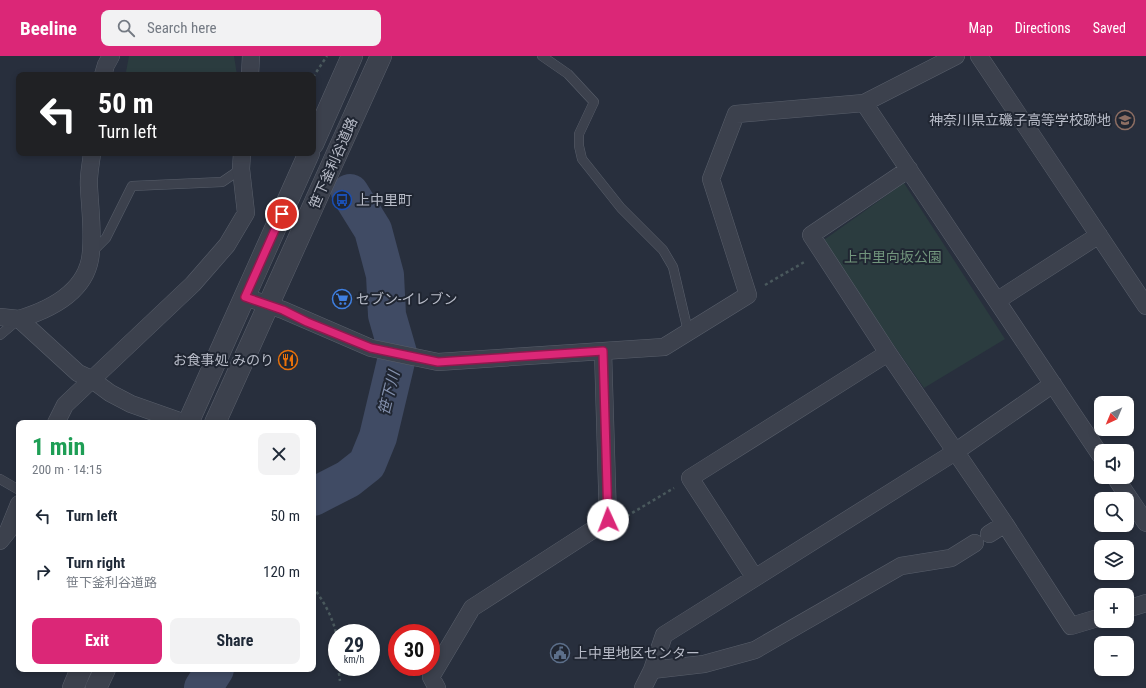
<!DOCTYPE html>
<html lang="en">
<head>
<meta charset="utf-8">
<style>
	:root { --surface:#fff; --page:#f2f2f3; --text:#1f2937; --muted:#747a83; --accent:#db2777 }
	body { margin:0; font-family:"Roboto Condensed","Noto Sans JP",sans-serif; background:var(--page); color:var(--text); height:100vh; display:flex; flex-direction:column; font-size:15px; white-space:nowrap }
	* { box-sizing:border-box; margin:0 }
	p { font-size:13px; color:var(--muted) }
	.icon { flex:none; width:22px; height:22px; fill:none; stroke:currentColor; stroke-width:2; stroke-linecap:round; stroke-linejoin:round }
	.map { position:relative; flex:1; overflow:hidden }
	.sheet { position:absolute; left:16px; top:364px; width:300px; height:252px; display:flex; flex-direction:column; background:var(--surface); border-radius:8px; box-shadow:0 2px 6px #0003 }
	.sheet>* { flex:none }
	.banner { position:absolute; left:16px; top:16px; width:300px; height:84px; border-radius:8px; box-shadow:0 2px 6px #0003; background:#202124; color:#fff; overflow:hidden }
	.needle { width:26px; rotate:224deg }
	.controls { position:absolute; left:1094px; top:340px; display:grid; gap:8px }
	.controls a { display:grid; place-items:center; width:40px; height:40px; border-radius:8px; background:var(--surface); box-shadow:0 2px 6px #0003; font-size:20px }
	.speed { position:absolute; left:328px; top:568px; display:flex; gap:8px; font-size:20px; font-weight:700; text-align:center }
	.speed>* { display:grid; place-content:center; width:52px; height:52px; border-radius:50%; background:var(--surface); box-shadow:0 2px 6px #0003; line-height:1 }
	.speed small { font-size:10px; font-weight:400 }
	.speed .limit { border:6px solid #d22; background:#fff; color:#111 }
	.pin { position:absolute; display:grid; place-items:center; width:34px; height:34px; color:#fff; margin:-17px; border:2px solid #fff; border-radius:50%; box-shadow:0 1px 4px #0007 }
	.me { position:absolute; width:44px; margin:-22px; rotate:358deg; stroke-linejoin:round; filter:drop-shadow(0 0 3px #0008) }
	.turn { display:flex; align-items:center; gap:14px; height:84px; padding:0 16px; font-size:18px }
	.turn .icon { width:52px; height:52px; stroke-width:2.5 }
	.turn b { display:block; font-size:28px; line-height:34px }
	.round { display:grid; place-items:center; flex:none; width:42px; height:42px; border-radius:8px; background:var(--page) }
	.summary { display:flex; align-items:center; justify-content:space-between; height:68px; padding:0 16px }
	h1 { font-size:24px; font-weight:700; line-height:30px; color:#1e9e55 }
	.cta { display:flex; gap:8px; margin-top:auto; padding:8px 16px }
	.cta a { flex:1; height:46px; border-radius:8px; background:var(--accent); color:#fff; font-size:16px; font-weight:700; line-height:46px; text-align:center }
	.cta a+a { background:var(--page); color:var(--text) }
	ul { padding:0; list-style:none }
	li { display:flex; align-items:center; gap:12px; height:56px; padding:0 16px }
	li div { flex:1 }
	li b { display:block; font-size:15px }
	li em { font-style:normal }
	header { display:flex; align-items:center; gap:24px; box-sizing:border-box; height:56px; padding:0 20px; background:var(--accent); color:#fff }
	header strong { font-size:19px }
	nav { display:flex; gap:22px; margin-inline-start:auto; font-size:14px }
	.search { width:280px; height:36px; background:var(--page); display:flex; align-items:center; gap:10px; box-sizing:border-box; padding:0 14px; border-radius:8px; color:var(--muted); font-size:15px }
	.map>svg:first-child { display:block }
	.green { fill:#2b3c3f }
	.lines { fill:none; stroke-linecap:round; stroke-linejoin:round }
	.river { stroke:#404b64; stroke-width:38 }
	.service-casing { stroke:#595f6b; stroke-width:10 }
	.minor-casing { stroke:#595f6b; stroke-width:18 }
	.tertiary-casing { stroke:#595f6b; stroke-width:22 }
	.path { stroke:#4a595d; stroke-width:2.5; stroke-dasharray:3 3; stroke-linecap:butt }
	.service { stroke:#3c414d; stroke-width:9 }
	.minor { stroke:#3c414d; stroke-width:17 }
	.tertiary { stroke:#3c414d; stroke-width:21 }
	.route-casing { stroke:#8e194d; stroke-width:10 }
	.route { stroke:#db2777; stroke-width:7 }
	.labels { text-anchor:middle; stroke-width:4; stroke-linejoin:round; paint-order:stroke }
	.poi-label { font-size:14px; fill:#b8bcc8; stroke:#202632; text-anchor:start }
	.street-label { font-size:14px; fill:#b8bcc8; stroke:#202632 }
	.park-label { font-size:14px; fill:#72967d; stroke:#202632 }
	.water-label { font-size:15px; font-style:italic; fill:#8390ac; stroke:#202632 }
</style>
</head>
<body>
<header>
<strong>Beeline</strong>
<div class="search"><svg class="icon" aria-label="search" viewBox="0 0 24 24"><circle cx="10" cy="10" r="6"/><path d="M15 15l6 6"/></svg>Search here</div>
<nav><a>Map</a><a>Directions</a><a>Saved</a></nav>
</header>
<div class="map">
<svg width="1146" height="632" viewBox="0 0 1146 632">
	<rect width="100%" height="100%" fill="#282f3d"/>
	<path class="green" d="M 129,0 L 234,0 L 237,19 L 132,19 L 126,16 Z
		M 904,127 L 1005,283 L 924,332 L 821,186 Z"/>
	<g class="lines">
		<path class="river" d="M 313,441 L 348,423 L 367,408 L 378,381 L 398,297 L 387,259 L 385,219 L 373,174 L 350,137
			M 203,632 L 215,613"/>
		<g class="service-casing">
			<path id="service" d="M 542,0 L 568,18 L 594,46 L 579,78 L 579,90 L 582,103 L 621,152 L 663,194 L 673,211 L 688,275
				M 92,196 L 106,182 L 132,130 L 222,126 L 241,113
				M 0,279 L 19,263
				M 0,423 L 19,434"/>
		</g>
		<g class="minor-casing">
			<path id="minor" d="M 956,0 L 864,47 L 1101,400
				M 979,0 L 1146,250
				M 103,19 L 106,9 L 111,0
				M 250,19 L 251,0
				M 909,113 L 811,179 L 888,297 L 1005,468 L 1071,570 L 1101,561
				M 245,241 L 283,254 L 371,292 L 438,306 L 664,291 L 748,239 L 711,123 L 736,58 L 864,47
				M 998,244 L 1099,179
				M 0,261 L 19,263 L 78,317 L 91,323 L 110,337 L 131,348 L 185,367
				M 19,263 C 52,253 89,234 91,195 C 93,173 90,152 89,131 C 88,120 91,108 92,97
				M 56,367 L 65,349 L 193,228 L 227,189 L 246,157 L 241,113 L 242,97
				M 1115,421 L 1146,467
				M 989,478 L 1005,468
				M 0,485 L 8,475 L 19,448
				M 755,522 L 690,422 L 888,297
				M 1127,553 L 1146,547
				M 652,614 L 704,608 L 755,594 L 901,510 L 951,502 L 975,487
				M 437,632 L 431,621 L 472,552 L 608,464 L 603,295
				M 643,632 L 652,614 L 664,579 L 955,396 L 1053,328"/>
		</g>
		<g class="tertiary-casing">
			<path id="tertiary" d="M 313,88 L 352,0
				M 188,367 L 309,97
				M 215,367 L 381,0
				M 73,632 L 81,613
				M 96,632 L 105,613"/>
		</g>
		<path class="path" d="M 313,21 L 327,0
			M 765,229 L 806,205
			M 627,460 L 674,432
			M 313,531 C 322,543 331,558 335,573 C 337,581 336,589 337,596
			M 338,611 L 340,625"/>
		<use href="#service" class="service"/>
		<use href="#minor" class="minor"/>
		<use href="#tertiary" class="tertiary"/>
	</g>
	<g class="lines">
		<g class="route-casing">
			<path id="route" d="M 282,158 L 245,241 L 283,254 L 307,266 L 371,292 L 438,306 L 603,295 L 608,464"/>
		</g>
		<use href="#route" class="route"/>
	</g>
	<defs>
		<g id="school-ring" transform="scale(1)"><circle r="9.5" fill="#202632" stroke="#8d6e63" stroke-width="1.5"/><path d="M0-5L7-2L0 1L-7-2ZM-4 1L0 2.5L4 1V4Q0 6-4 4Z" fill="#8d6e63"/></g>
		<g id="bus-ring" transform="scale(1)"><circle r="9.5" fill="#202632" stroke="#1a4fb4" stroke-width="1.5"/><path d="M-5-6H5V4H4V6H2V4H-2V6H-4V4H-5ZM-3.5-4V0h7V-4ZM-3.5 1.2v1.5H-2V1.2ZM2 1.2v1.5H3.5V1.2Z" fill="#1a4fb4"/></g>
		<g id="supermarket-ring" transform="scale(1)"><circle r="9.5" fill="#202632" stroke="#3f7fe0" stroke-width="1.5"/><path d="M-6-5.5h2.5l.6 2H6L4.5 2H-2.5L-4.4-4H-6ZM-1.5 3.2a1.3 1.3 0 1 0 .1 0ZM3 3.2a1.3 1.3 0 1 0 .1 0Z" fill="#3f7fe0"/></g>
		<g id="restaurant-ring" transform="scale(1)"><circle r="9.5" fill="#202632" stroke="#e8710a" stroke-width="1.5"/><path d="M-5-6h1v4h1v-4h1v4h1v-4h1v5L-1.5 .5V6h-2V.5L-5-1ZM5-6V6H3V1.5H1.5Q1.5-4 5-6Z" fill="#e8710a"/></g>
		<g id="civic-ring" transform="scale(1)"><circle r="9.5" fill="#202632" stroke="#5c6f8a" stroke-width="1.5"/><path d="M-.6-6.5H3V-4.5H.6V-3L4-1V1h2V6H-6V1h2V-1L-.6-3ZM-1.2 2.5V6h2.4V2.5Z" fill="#5c6f8a"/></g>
	</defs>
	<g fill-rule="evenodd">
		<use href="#school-ring" x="1125" y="64"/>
		<use href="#bus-ring" x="342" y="144"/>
		<use href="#supermarket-ring" x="342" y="243"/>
		<use href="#restaurant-ring" x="288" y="304"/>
		<use href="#civic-ring" x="560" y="597"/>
	</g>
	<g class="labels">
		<g class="poi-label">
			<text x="1111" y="69" text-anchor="end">神奈川県立磯子高等学校跡地</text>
			<text x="356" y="149">上中里町</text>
			<text x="356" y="248">セブン-イレブン</text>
			<text x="274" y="309" text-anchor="end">お食事処 みのり</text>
			<text x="574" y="602">上中里地区センター</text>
		</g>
		<g class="street-label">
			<text transform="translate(333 107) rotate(-66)" y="5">笹下釜利谷道路</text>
		</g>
		<g class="park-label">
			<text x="893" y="206">上中里向坂公園</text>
		</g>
		<g class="water-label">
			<text transform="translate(389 337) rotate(-76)" y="5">笹下川</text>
		</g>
	</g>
</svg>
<div class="controls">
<a><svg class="needle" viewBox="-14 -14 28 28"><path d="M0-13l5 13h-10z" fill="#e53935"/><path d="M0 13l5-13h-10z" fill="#747a83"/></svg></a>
<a><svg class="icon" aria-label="sound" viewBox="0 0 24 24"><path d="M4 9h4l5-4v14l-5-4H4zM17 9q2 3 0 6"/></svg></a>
<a><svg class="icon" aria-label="search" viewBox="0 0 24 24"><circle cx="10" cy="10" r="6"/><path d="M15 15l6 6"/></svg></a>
<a><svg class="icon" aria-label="layers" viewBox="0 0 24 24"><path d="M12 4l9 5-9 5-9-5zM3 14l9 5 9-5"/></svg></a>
<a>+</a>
<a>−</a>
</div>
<div class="speed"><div>29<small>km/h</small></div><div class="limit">30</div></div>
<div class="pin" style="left:282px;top:158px;background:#d93025"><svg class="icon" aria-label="arrive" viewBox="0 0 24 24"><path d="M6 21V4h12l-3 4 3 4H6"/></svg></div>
<svg class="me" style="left:608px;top:464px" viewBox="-20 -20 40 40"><circle r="19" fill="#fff"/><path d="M0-13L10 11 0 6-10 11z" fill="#db2777"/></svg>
<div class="banner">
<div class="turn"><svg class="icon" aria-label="left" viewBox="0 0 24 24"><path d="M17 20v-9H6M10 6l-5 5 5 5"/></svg><div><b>50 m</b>Turn left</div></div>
</div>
<section class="sheet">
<div class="summary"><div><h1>1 min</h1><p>200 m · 14:15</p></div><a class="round"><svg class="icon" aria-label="close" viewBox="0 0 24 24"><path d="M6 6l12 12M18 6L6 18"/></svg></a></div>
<ul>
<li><svg class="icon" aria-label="left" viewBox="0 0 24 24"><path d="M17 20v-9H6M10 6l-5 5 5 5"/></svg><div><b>Turn left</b></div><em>50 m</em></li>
<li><svg class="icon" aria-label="right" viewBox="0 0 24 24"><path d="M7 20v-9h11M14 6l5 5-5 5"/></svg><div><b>Turn right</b><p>笹下釜利谷道路</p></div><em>120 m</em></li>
</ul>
<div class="cta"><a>Exit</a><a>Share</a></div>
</section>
</div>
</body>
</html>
